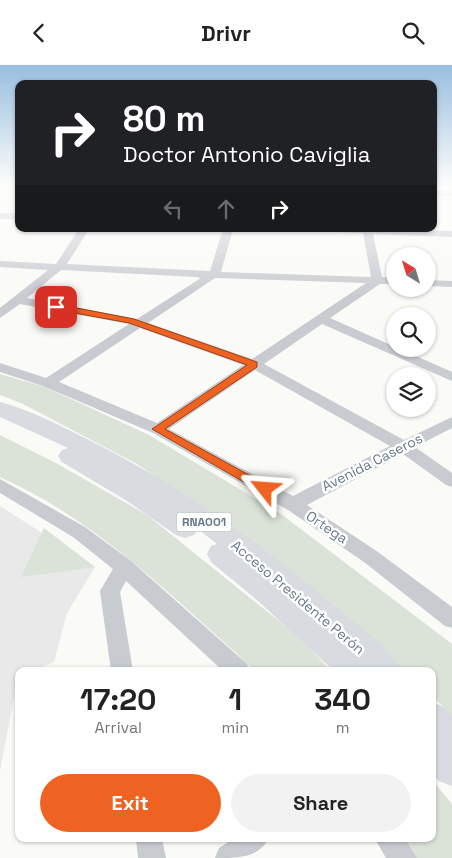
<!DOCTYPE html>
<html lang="en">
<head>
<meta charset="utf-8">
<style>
	:root { --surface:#fff; --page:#f2f2f2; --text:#222; --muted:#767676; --accent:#ef6322 }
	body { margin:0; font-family:"Space Grotesk",sans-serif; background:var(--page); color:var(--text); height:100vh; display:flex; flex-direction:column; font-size:19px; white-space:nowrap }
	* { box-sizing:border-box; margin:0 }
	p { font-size:16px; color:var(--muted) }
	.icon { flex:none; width:28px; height:28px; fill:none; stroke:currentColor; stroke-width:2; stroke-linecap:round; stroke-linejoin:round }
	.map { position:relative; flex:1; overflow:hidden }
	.side { position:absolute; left:15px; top:602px; width:421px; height:175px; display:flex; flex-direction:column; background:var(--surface); border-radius:10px; box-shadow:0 1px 4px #0004 }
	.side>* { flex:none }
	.banner { position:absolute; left:15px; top:15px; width:422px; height:152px; border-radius:10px; box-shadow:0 1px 4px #0004; background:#202124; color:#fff; overflow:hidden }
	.needle { width:32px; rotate:322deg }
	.tools { position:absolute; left:386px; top:182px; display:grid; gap:10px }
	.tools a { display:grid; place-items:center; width:50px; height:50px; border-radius:50%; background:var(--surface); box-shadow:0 1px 4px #0004; font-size:25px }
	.pin { position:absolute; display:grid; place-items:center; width:42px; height:42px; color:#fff; margin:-21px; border-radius:10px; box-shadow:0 2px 8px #0006 }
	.me { position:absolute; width:55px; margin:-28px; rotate:298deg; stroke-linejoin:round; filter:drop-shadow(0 0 4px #0008) }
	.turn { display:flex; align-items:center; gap:18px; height:105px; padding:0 25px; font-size:22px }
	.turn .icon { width:65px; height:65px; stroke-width:2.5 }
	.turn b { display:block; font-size:35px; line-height:42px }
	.lanes { display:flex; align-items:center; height:48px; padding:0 25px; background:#0003; justify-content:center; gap:25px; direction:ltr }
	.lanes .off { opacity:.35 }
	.eta { display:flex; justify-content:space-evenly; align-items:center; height:85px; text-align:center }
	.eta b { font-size:30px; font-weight:600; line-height:35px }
	.primary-button { display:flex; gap:10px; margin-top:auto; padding:10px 25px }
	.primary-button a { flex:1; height:58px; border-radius:30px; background:var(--accent); color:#fff; font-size:20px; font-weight:600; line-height:58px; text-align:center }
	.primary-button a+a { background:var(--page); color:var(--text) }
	header { display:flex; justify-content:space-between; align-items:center; height:65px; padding:0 25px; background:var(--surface); font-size:22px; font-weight:600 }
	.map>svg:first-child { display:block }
	.built { fill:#e8e9e8 }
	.green { fill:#dbe2d8 }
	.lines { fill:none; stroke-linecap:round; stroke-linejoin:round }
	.minor { fill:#c8cbd0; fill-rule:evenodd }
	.highway { fill:#d8dce0; fill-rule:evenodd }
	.route { fill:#ef6322; stroke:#9b4016 }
	.labels { text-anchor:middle; stroke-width:5; stroke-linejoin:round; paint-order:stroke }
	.shield { fill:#fff; stroke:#95a0ae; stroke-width:1 }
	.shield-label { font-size:12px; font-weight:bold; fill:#67788b }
	.street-label { font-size:14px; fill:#67788b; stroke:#fff }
</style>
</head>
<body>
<header><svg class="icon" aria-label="back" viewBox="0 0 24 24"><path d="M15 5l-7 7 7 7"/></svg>Drivr<svg class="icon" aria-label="search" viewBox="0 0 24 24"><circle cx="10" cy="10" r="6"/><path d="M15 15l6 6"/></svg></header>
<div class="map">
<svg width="452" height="793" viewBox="0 0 452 793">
	<rect width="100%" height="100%" fill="#fafaf7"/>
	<path class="built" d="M 0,441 L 95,502 L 67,548 L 54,597 L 31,606 L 19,606 L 0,706 Z"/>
	<path class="green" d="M 0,309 L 45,322 L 149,370 L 281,449 L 452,579 L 452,650 L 433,632 L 432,606 L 402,606 L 253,478 L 137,399 L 21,338 L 0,330 Z
		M 0,370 L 56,398 L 147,450 L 300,573 L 331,606 L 254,606 L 235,587 C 162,522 90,452 0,412 Z
		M 44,463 L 95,502 L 21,512 Z
		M 433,716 L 452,739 L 452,793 L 417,793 L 403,774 L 432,774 Z"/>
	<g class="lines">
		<path class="minor" d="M 434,125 L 452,125 L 452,131 L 434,131 Z
			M 0,148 L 19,148 L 19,154 L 0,154 Z
			M 79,164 L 89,164 L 67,199 L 210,206 L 223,164 L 233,164 L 221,207 L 371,212 L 363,168 L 332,167 L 327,164 L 452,166 L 452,172 L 373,169 L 382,212 L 395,213 L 395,219 L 380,219 L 330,253 L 395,282 L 395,284 L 400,284 L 452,307 L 452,316 L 322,259 L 264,299 L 404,375 L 452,352 L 452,363 L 415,382 L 452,408 L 452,422 L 446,420 L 403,389 L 307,440 L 378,487 L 452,542 L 452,563 L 445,561 L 364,497 L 288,445 L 153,368 L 43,321 L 0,307 L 0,298 L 46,313 L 129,259 L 20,239 L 0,253 L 0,243 L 48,205 L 0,202 L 0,196 L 56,199 ZM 61,205 L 196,212 L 201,213 L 137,254 L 27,233 ZM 215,213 L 366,218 L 252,294 L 148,258 ZM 140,263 L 243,300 L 157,358 L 59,317 ZM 255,305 L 390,381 L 293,431 L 169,364 Z
			M 428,215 L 452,216 L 452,222 L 428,221 Z
			M 0,414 L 85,462 L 131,496 L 247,599 L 250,606 L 223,606 L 126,516 L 120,527 L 133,606 L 111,606 L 100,526 L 113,504 L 73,472 L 0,428 Z
			M 136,774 L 162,774 L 166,793 L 138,793 Z
			M 233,774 L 268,774 C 259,793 237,793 215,793 L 219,783 Z
			M 375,774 L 405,774 L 417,793 L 386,793 Z"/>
		<path class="highway" d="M 0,337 C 30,345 59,360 87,374 C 180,420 264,481 343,548 C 361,563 393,585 401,606 L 334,606 L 258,536 L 211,497 L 207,489 L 211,481 L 217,479 L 198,464 L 194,470 L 185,473 L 176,470 L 127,436 L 62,397 L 58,391 L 62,385 L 68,383 L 0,352 Z
			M 432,637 L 444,642 L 452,650 L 452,721 L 439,716 L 432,708 Z"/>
	</g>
	<linearGradient id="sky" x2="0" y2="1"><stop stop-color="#98bedf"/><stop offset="0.52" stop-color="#fdfdfb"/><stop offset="1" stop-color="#fdfdfb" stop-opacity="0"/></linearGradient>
	<rect width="452" height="233" fill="url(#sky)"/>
	<path class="route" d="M 56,239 L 134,254 L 257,297 L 257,302 L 165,364 L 269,421 L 269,427 L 261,427 L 152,364 L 247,300 L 129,258 L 53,244 L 53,240 Z"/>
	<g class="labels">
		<rect class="shield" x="176.5" y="447.5" width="55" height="19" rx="4"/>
		<g class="shield-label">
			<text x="204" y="461">RNA001</text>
		</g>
		<g class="street-label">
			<text transform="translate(372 397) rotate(-27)" y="5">Avenida Caseros</text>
			<text transform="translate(327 462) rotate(34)" y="5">Ortega</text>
			<text transform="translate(298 532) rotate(40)" y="5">Acceso Presidente Perón</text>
		</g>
	</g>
</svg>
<div class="tools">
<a><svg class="needle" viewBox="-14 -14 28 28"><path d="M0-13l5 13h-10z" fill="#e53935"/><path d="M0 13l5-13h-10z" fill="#767676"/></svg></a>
<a><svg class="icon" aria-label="search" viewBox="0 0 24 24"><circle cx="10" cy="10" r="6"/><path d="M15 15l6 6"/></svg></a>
<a><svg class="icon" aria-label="layers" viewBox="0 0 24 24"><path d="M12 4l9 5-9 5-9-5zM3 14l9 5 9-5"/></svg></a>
</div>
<div class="pin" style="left:56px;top:242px;background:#d93025"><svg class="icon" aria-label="arrive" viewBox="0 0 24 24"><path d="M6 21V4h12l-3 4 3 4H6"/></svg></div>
<svg class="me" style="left:265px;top:424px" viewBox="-20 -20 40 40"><path d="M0-17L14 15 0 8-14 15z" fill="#ef6322" stroke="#fff" stroke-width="4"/></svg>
<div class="banner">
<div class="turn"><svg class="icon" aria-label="right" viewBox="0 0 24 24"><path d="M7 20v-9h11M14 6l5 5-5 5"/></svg><div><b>80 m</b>Doctor Antonio Caviglia</div></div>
<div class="lanes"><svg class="icon off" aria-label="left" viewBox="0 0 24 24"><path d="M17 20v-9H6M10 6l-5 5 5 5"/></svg><svg class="icon off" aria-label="ahead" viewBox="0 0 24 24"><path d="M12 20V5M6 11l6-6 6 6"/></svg><svg class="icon" aria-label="right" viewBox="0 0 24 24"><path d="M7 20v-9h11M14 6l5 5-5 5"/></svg></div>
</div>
<section class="side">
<div class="eta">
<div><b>17:20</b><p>Arrival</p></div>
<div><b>1</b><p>min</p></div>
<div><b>340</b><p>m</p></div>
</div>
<div class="primary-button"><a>Exit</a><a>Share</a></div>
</section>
</div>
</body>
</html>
